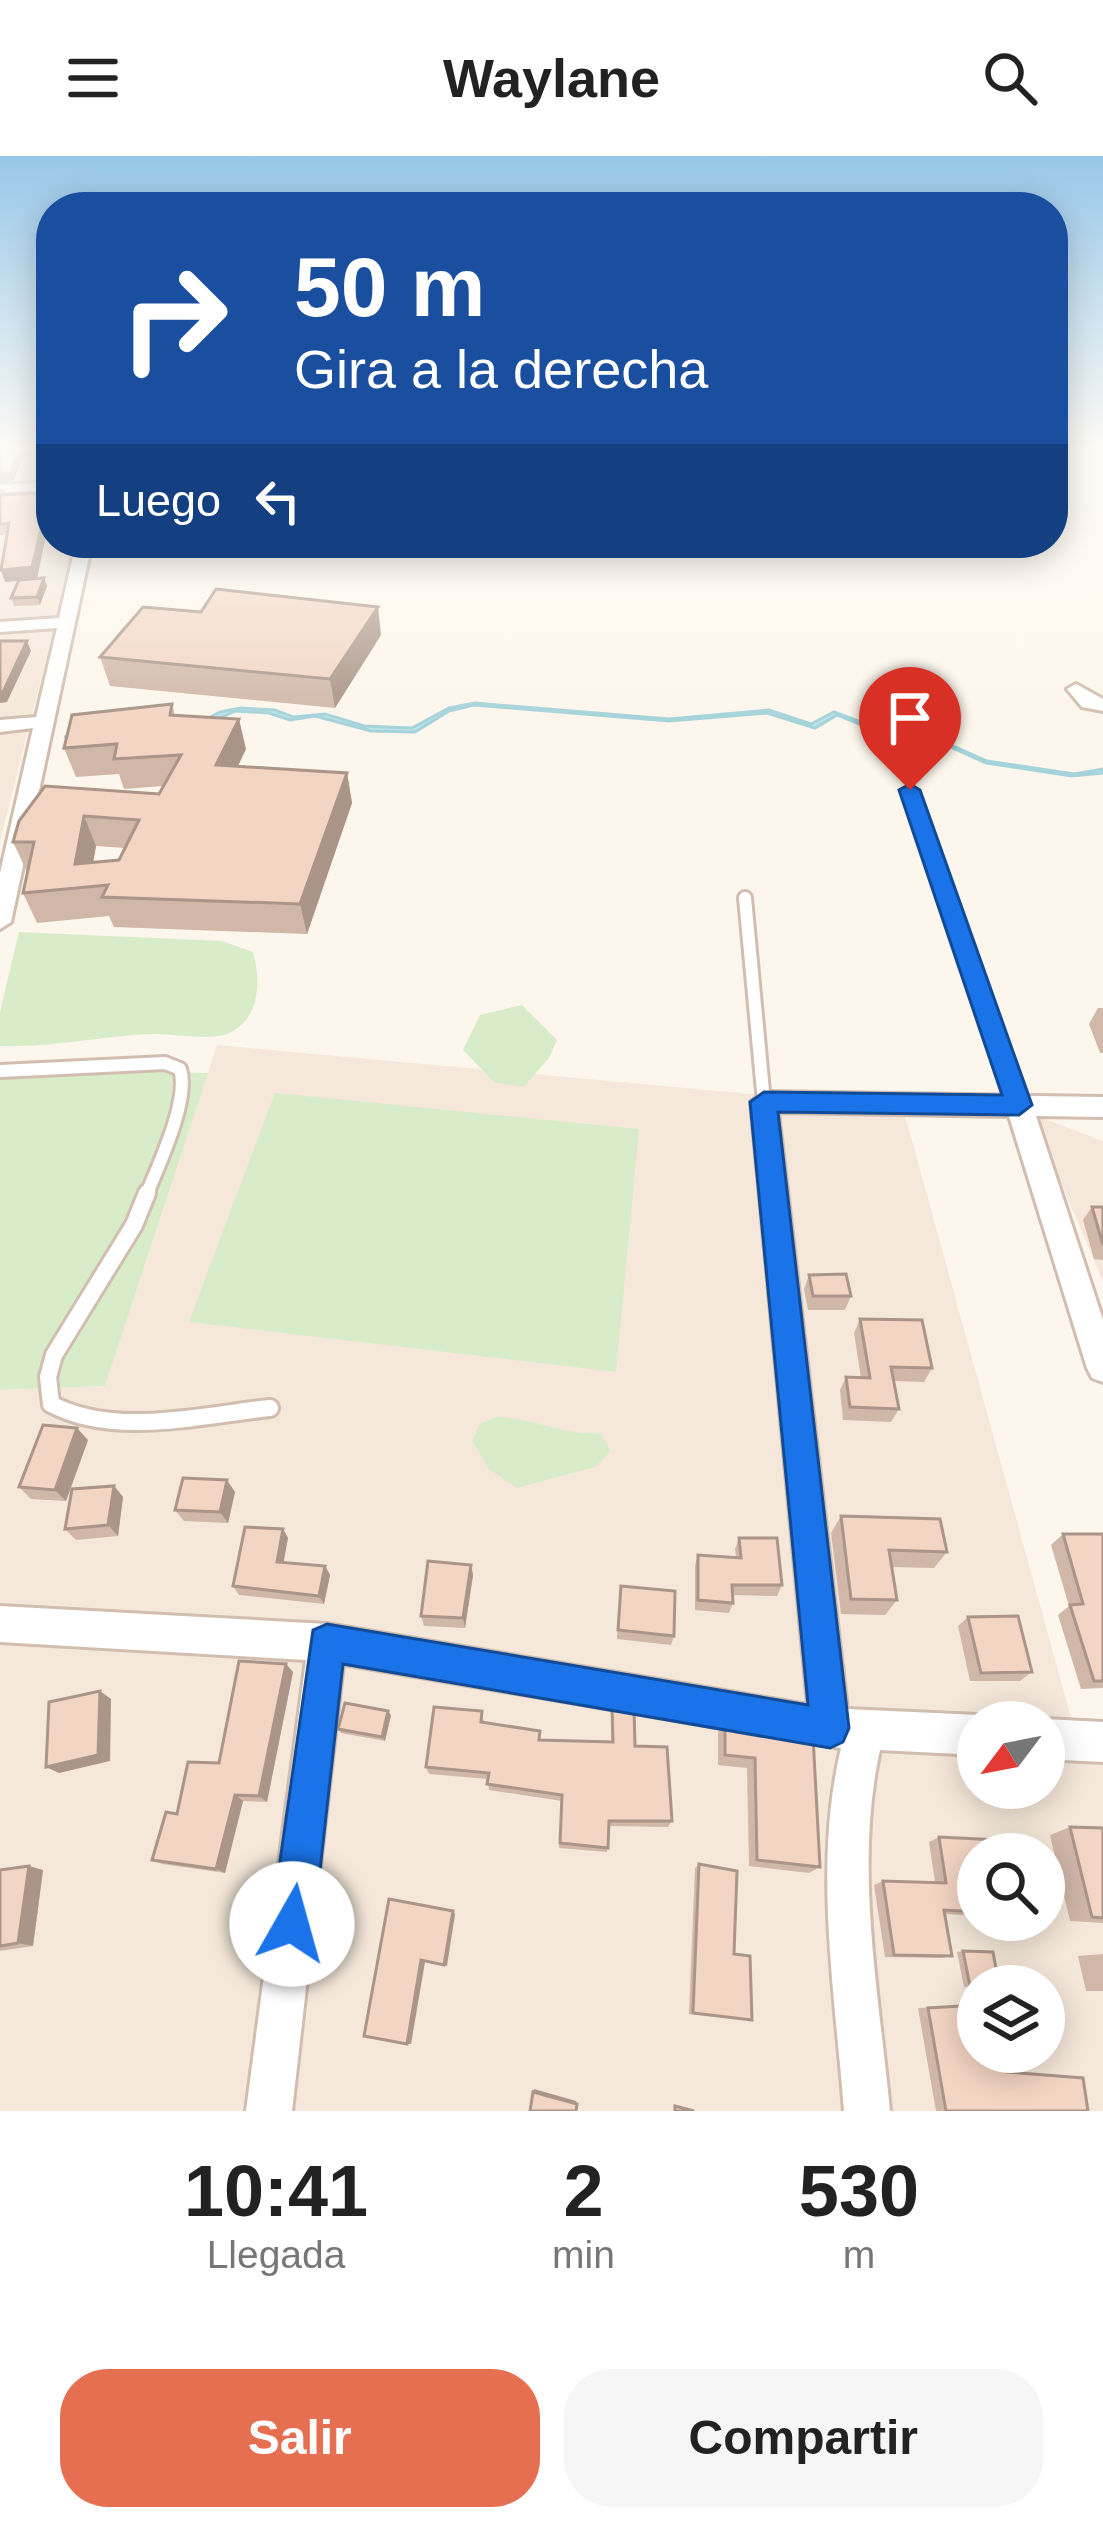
<!DOCTYPE html>
<html lang="es">
<head>
<meta charset="utf-8">
<style>
	:root { --surface:#fff; --page:#f6f6f6; --text:#222; --muted:#767676; --accent:#e76f51 }
	body { margin:0; font-family:Helvetica,sans-serif; background:var(--page); color:var(--text); height:100vh; display:flex; flex-direction:column; font-size:45px; white-space:nowrap }
	* { box-sizing:border-box; margin:0 }
	p { font-size:39px; color:var(--muted) }
	.icon { flex:none; width:66px; height:66px; fill:none; stroke:currentColor; stroke-width:2; stroke-linecap:round; stroke-linejoin:round }
	.map { position:relative; height:1955px; overflow:hidden }
	.details { display:flex; flex-direction:column; background:var(--surface); flex:1 }
	.details>* { flex:none }
	.hud { position:absolute; left:36px; top:36px; width:1032px; height:366px; border-radius:48px; box-shadow:0 6px 30px #0003; background:#1a4fa0; color:#fff; overflow:hidden }
	.needle { width:78px; rotate:238deg }
	.buttons { position:absolute; left:957px; top:1545px; display:grid; gap:24px }
	.buttons a { display:grid; place-items:center; width:108px; height:108px; border-radius:50%; background:var(--surface); box-shadow:0 6px 30px #0003; font-size:60px }
	.pin { position:absolute; display:grid; place-items:center; width:102px; height:102px; color:#fff; margin:-123px -51px; border-radius:50% 50% 50% 0; rotate:-45deg; box-shadow:0 0 12px #0007 }
	.pin .icon { rotate:45deg }
	.me { position:absolute; width:132px; margin:-66px; rotate:7deg; stroke-linejoin:round; filter:drop-shadow(0 0 9px #0008) }
	.turn { display:flex; align-items:center; gap:42px; height:252px; padding:0 60px; font-size:54px }
	.turn .icon { width:156px; height:156px; stroke-width:2.5 }
	.turn b { display:block; font-size:84px; line-height:102px }
	.then { display:flex; align-items:center; height:114px; padding:0 60px; background:#0003; gap:24px; font-size:45px }
	.eta { display:flex; justify-content:space-evenly; align-items:center; height:204px; text-align:center }
	.eta b { font-size:72px; font-weight:800; line-height:84px }
	.cta { display:flex; gap:24px; margin-top:auto; padding:24px 60px }
	.cta a { flex:1; height:138px; border-radius:48px; background:var(--accent); color:#fff; font-size:48px; font-weight:800; line-height:138px; text-align:center }
	.cta a+a { background:var(--page); color:var(--text) }
	header { display:flex; justify-content:space-between; align-items:center; height:156px; padding:0 60px; background:var(--surface); font-size:54px; font-weight:800 }
	.map>svg:first-child { display:block }
	.residential { fill:#f5e8da; fill-rule:evenodd }
	.green { fill:#d8ecc9 }
	.water { fill:#bfe3e8; stroke:#a5d3da; stroke-width:3 }
	.lines { fill:none; stroke-linecap:round; stroke-linejoin:round }
	.lane-far2-casing { stroke:#d1beb0; stroke-width:14 }
	.lane-far1-casing { stroke:#d1beb0; stroke-width:18 }
	.lane-casing { stroke:#d1beb0; stroke-width:22 }
	.street-casing { stroke:#d1beb0; stroke-width:6 }
	.lane-far2 { stroke:#fff; stroke-width:9 }
	.lane-far1 { stroke:#fff; stroke-width:12 }
	.lane { stroke:#fff; stroke-width:16 }
	.street { fill:#fff; fill-rule:evenodd }
	.wall { fill:#d1b7a8; fill-rule:evenodd }
	.shaded-wall { fill:#aa9588 }
	.building { fill:#f3d5c3; stroke:#aa9588; stroke-width:3; fill-rule:evenodd }
	.route { fill:#1a73e8; stroke:#114b97; stroke-width:3 }
</style>
</head>
<body>
<header><svg class="icon" aria-label="menu" viewBox="0 0 24 24"><path d="M4 6h16M4 12h16M4 18h16"/></svg>Waylane<svg class="icon" aria-label="search" viewBox="0 0 24 24"><circle cx="10" cy="10" r="6"/><path d="M15 15l6 6"/></svg></header>
<div class="map">
<svg width="1103" height="1955" viewBox="0 0 1103 1955">
	<rect width="100%" height="100%" fill="#fdf6ec"/>
	<path class="residential" d="M 0,293 L 51,293 L 51,387 L 76,387 L 0,685 Z
		M 217,889 L 903,952 L 1083,1605 L 1103,1607 L 1103,1955 L 0,1955 L 0,1234 L 105,1230 ZM 978,1566 L 1044,1566 L 1044,1632 L 978,1632 ZM 978,1698 L 1044,1698 L 1044,1764 L 978,1764 ZM 978,1830 L 1044,1830 L 1044,1896 L 978,1896 Z
		M 1032,958 L 1103,985 L 1103,1126 Z"/>
	<path class="green" d="M 19,776 L 222,785 L 253,796 C 261,824 261,864 227,878 C 208,885 173,877 151,878 C 100,880 52,892 0,890 L 0,856 Z
		M 522,849 L 557,884 L 549,902 L 523,931 L 494,926 L 463,894 L 480,859 Z
		M 81,913 L 208,917 L 105,1230 L 0,1234 L 0,919 Z
		M 275,937 L 639,973 L 616,1216 L 189,1166 Z
		M 496,1261 C 533,1261 563,1280 600,1277 L 611,1295 L 595,1311 L 517,1332 L 489,1313 L 472,1285 L 480,1268 Z"/>
	<path class="water" d="M 475,547 L 669,563 L 769,554 L 811,568 L 834,556 L 861,566 L 897,565 L 987,605 L 1074,618 L 1103,613 L 1103,617 L 1072,620 L 986,607 L 902,569 L 862,569 L 837,559 L 815,572 L 767,557 L 669,565 L 474,549 L 449,555 L 415,576 L 371,575 L 315,560 L 290,564 L 269,557 L 235,555 L 200,572 L 64,581 L 194,570 L 220,556 L 241,552 L 275,554 L 293,561 L 325,558 L 364,570 L 412,572 L 449,552 Z"/>
	<g class="lines">
		<g class="lane-far2-casing">
			<path id="lane-far2" d="M 910,634 L 942,728"/>
		</g>
		<g class="lane-far1-casing">
			<path id="lane-far1" d="M 941,725 L 1019,949
				M 745,742 L 764,946
				M 0,915 L 165,907 L 180,913 C 190,944 158,1010 146,1040"/>
		</g>
		<g class="lane-casing">
			<path id="lane" d="M 147,1037 L 134,1069 L 54,1199 L 48,1221 L 51,1248 C 115,1282 201,1259 270,1252"/>
		</g>
		<g class="street-casing">
			<path id="street" d="M 51,326 L 51,334 L 0,337 L 0,329 Z
				M 76,387 L 92,387 L 11,766 L 0,773 L 0,717 L 33,572 L 0,576 L 0,564 L 36,561 L 57,472 L 0,476 L 0,466 L 59,462 Z
				M 880,387 L 898,387 L 900,390 L 892,395 Z
				M 1076,528 L 1103,543 L 1103,555 L 1082,551 L 1067,533 Z
				M 764,936 L 1103,941 L 1103,961 L 1036,960 L 1103,1164 L 1103,1226 L 1092,1222 L 1087,1212 L 1009,960 L 778,956 L 847,1553 L 978,1559 L 992,1566 L 978,1566 L 978,1599 L 880,1594 C 854,1711 879,1837 890,1955 L 844,1955 C 835,1836 813,1709 841,1592 L 343,1508 L 292,1955 L 246,1955 L 306,1504 L 0,1486 L 0,1450 L 327,1468 L 808,1549 L 751,946 Z
				M 1044,1563 L 1103,1566 L 1103,1606 L 1044,1603 L 1044,1566 L 1038,1566 Z"/>
		</g>
		<use href="#lane-far2" class="lane-far2"/>
		<use href="#lane-far1" class="lane-far1"/>
		<use href="#lane" class="lane"/>
		<use href="#street" class="street"/>
	</g>
	<path class="wall" d="M 0,333 L 4,333 L 6,339 L 51,336 L 51,384 L 45,384 L 37,423 L 44,422 L 47,430 L 40,449 L 14,450 L 11,442 L 19,424 L 5,426 L 7,379 L 0,379 Z
		M 381,479 L 335,552 L 110,530 L 100,501 Z
		M 172,548 L 175,560 L 246,593 L 238,610 L 347,617 L 352,647 L 307,778 L 114,771 L 109,760 L 37,767 L 23,737 L 27,716 L 13,686 L 19,665 L 159,638 L 163,630 L 124,633 L 119,618 L 76,621 L 64,592 ZM 96,690 L 125,692 L 119,704 L 93,706 Z
		M 1098,852 L 1103,852 L 1103,897 L 1100,897 L 1089,868 Z
		M 1092,1051 L 1103,1051 L 1103,1104 L 1094,1103 L 1083,1064 Z
		M 809,1119 L 851,1140 L 845,1154 L 808,1154 L 804,1133 Z
		M 860,1163 L 932,1212 L 924,1226 L 894,1225 L 899,1253 L 891,1266 L 843,1264 L 840,1234 L 846,1221 L 861,1222 L 854,1177 Z
		M 88,1284 L 66,1345 L 31,1343 L 19,1331 Z
		M 114,1330 L 123,1341 L 118,1380 L 76,1384 L 65,1373 Z
		M 235,1336 L 228,1367 L 184,1365 L 175,1354 Z
		M 841,1360 L 947,1396 L 934,1412 L 892,1411 L 897,1444 L 885,1459 L 841,1458 L 831,1377 Z
		M 283,1373 L 288,1382 L 283,1406 L 325,1410 L 330,1419 L 324,1448 L 239,1439 L 233,1430 Z
		M 1063,1378 L 1103,1378 L 1103,1532 L 1081,1533 L 1058,1459 L 1069,1450 L 1051,1389 Z
		M 739,1382 L 782,1429 L 777,1440 L 733,1439 L 733,1447 L 729,1457 L 695,1454 L 695,1409 L 698,1399 L 736,1402 L 735,1393 Z
		M 471,1409 L 473,1419 L 465,1472 L 424,1470 L 421,1460 Z
		M 621,1430 L 674,1480 L 671,1489 L 617,1483 Z
		M 968,1461 L 1032,1516 L 1020,1525 L 970,1525 L 958,1470 Z
		M 286,1508 L 293,1516 L 267,1646 L 243,1645 L 225,1717 L 162,1708 L 152,1704 L 177,1658 L 219,1607 Z
		M 612,1551 L 635,1590 L 672,1665 L 668,1671 L 608,1670 L 607,1696 L 559,1692 L 562,1645 L 489,1634 L 488,1623 L 429,1618 L 426,1611 L 484,1563 L 483,1567 L 540,1584 L 611,1586 Z
		M 391,1559 L 385,1585 L 341,1577 L 338,1573 Z
		M 725,1565 L 813,1580 L 820,1711 L 809,1717 L 749,1710 L 747,1612 L 718,1609 L 718,1576 Z
		M 1070,1671 L 1103,1672 L 1103,1767 L 1070,1765 L 1050,1679 Z
		M 939,1681 L 978,1698 L 978,1760 L 945,1758 L 952,1800 L 941,1802 L 885,1801 L 874,1729 L 883,1725 L 935,1726 L 929,1686 Z
		M 699,1708 L 734,1798 L 746,1864 L 689,1858 L 695,1712 Z
		M 0,1714 L 43,1714 L 33,1790 L 0,1795 Z
		M 963,1795 L 978,1831 L 964,1831 L 957,1796 Z
		M 1103,1798 L 1103,1835 L 1086,1835 L 1078,1800 Z
		M 978,1849 L 1007,1916 L 1088,1955 L 936,1955 L 918,1852 Z"/>
	<path class="shaded-wall" d="M 51,293 L 51,297 L 22,302 L 14,324 L 0,328 L 0,319 L 19,294 Z
		M 41,373 L 45,384 L 37,423 L 5,426 L 1,414 Z
		M 44,422 L 47,430 L 40,449 L 37,441 Z
		M 378,451 L 381,479 L 335,552 L 330,523 Z
		M 27,485 L 31,495 L 7,546 L 0,547 L 0,536 Z
		M 239,563 L 246,593 L 224,639 L 216,609 Z
		M 347,617 L 352,647 L 307,778 L 300,748 Z
		M 84,660 L 96,690 L 89,730 L 75,708 Z
		M 77,1272 L 88,1284 L 66,1345 L 55,1334 Z
		M 227,1324 L 235,1336 L 228,1367 L 220,1356 Z
		M 114,1330 L 123,1341 L 118,1380 L 108,1369 Z
		M 283,1373 L 288,1382 L 282,1415 L 277,1406 Z
		M 471,1409 L 473,1419 L 465,1472 L 463,1462 Z
		M 325,1410 L 330,1419 L 324,1448 L 319,1440 Z
		M 286,1508 L 293,1516 L 267,1646 L 259,1640 Z
		M 100,1535 L 111,1543 L 110,1605 L 59,1617 L 46,1611 Z
		M 388,1555 L 391,1559 L 385,1585 L 382,1581 Z
		M 235,1639 L 243,1645 L 225,1717 L 216,1713 Z
		M 29,1710 L 43,1714 L 33,1790 L 18,1787 Z
		M 453,1755 L 455,1758 L 447,1810 L 444,1809 Z
		M 421,1804 L 425,1806 L 411,1888 L 407,1888 Z
		M 534,1933 L 576,1945 L 577,1948 L 533,1936 Z"/>
	<path class="building" d="M 0,293 L 22,293 L 19,294 L 11,316 L 0,319 Z
		M 51,336 L 51,366 L 49,372 L 41,373 L 32,411 L 1,414 L 9,367 L 0,368 L 0,339 Z
		M 44,422 L 37,441 L 11,442 L 19,424 Z
		M 216,433 L 378,451 L 330,523 L 100,501 L 143,451 L 201,456 Z
		M 0,485 L 27,485 L 3,536 L 0,536 Z
		M 172,548 L 170,559 L 239,563 L 216,609 L 347,617 L 300,748 L 102,741 L 108,729 L 23,737 L 34,686 L 13,686 L 19,665 L 45,630 L 159,638 L 181,599 L 114,603 L 117,588 L 64,592 L 72,559 ZM 84,660 L 139,664 L 119,704 L 75,708 Z
		M 1092,1051 L 1103,1051 L 1103,1089 Z
		M 846,1118 L 851,1140 L 813,1140 L 809,1119 Z
		M 860,1163 L 922,1164 L 932,1212 L 891,1211 L 899,1253 L 850,1251 L 846,1221 L 870,1222 Z
		M 43,1269 L 77,1272 L 55,1334 L 19,1331 Z
		M 183,1322 L 227,1324 L 220,1356 L 175,1354 Z
		M 114,1330 L 108,1369 L 65,1373 L 72,1333 Z
		M 841,1360 L 940,1363 L 947,1396 L 889,1394 L 897,1444 L 851,1443 Z
		M 245,1371 L 283,1373 L 277,1406 L 325,1410 L 319,1440 L 233,1430 Z
		M 1063,1378 L 1103,1378 L 1103,1525 L 1094,1525 L 1070,1449 L 1083,1448 Z
		M 739,1382 L 777,1382 L 782,1429 L 732,1429 L 733,1447 L 698,1444 L 698,1399 L 741,1402 Z
		M 428,1405 L 471,1409 L 463,1462 L 421,1460 Z
		M 621,1430 L 675,1435 L 674,1480 L 618,1474 Z
		M 1018,1460 L 1032,1516 L 981,1517 L 968,1461 Z
		M 239,1505 L 286,1508 L 259,1640 L 235,1639 L 216,1713 L 152,1704 L 166,1656 L 177,1658 L 188,1606 L 219,1607 Z
		M 100,1535 L 98,1599 L 46,1611 L 49,1546 Z
		M 345,1547 L 388,1555 L 382,1581 L 338,1573 Z
		M 434,1551 L 482,1555 L 481,1566 L 540,1575 L 539,1584 L 613,1586 L 612,1551 L 634,1553 L 635,1590 L 667,1591 L 672,1665 L 609,1665 L 608,1692 L 560,1687 L 562,1639 L 487,1628 L 489,1617 L 426,1611 Z
		M 725,1565 L 813,1580 L 820,1711 L 757,1704 L 755,1602 L 725,1599 Z
		M 1070,1671 L 1103,1672 L 1103,1762 L 1092,1761 Z
		M 939,1681 L 998,1684 L 1000,1698 L 978,1698 L 978,1756 L 944,1754 L 952,1800 L 894,1799 L 883,1725 L 946,1727 Z
		M 699,1708 L 737,1715 L 734,1798 L 750,1800 L 752,1864 L 693,1857 Z
		M 29,1710 L 18,1787 L 0,1790 L 0,1714 Z
		M 389,1743 L 453,1755 L 444,1809 L 421,1804 L 407,1888 L 364,1880 Z
		M 963,1795 L 993,1796 L 999,1830 L 970,1830 Z
		M 978,1849 L 978,1896 L 1002,1896 L 1007,1916 L 1083,1922 L 1088,1955 L 946,1955 L 928,1852 Z
		M 533,1936 L 577,1948 L 576,1955 L 530,1955 Z
		M 675,1950 L 694,1955 L 675,1955 Z"/>
	<linearGradient id="sky" x2="0" y2="1"><stop stop-color="#97c7e8"/><stop offset="0.52" stop-color="#fefbf6"/><stop offset="1" stop-color="#fefbf6" stop-opacity="0"/></linearGradient>
	<rect width="1103" height="567" fill="url(#sky)"/>
	<path class="route" d="M 910,628 L 920,634 L 1032,949 L 1019,959 L 778,956 L 849,1572 L 843,1586 L 830,1592 L 343,1508 L 314,1768 L 307,1783 L 292,1789 L 277,1783 L 271,1768 L 313,1474 L 327,1468 L 808,1549 L 750,946 L 764,936 L 1002,939 L 899,634 Z"/>
</svg>
<div class="buttons">
<a><svg class="needle" viewBox="-14 -14 28 28"><path d="M0-13l5 13h-10z" fill="#e53935"/><path d="M0 13l5-13h-10z" fill="#767676"/></svg></a>
<a><svg class="icon" aria-label="search" viewBox="0 0 24 24"><circle cx="10" cy="10" r="6"/><path d="M15 15l6 6"/></svg></a>
<a><svg class="icon" aria-label="layers" viewBox="0 0 24 24"><path d="M12 4l9 5-9 5-9-5zM3 14l9 5 9-5"/></svg></a>
</div>
<div class="pin" style="left:910px;top:634px;background:#d93025"><svg class="icon" aria-label="arrive" viewBox="0 0 24 24"><path d="M6 21V4h12l-3 4 3 4H6"/></svg></div>
<svg class="me" style="left:292px;top:1768px" viewBox="-20 -20 40 40"><circle r="19" fill="#fff"/><path d="M0-13L10 11 0 6-10 11z" fill="#1a73e8"/></svg>
<div class="hud">
<div class="turn"><svg class="icon" aria-label="right" viewBox="0 0 24 24"><path d="M7 20v-9h11M14 6l5 5-5 5"/></svg><div><b>50 m</b>Gira a la derecha</div></div>
<div class="then">Luego<svg class="icon" aria-label="left" viewBox="0 0 24 24"><path d="M17 20v-9H6M10 6l-5 5 5 5"/></svg></div>
</div>
</div>
<section class="details">
<div class="eta">
<div><b>10:41</b><p>Llegada</p></div>
<div><b>2</b><p>min</p></div>
<div><b>530</b><p>m</p></div>
</div>
<div class="cta"><a>Salir</a><a>Compartir</a></div>
</section>
</body>
</html>
